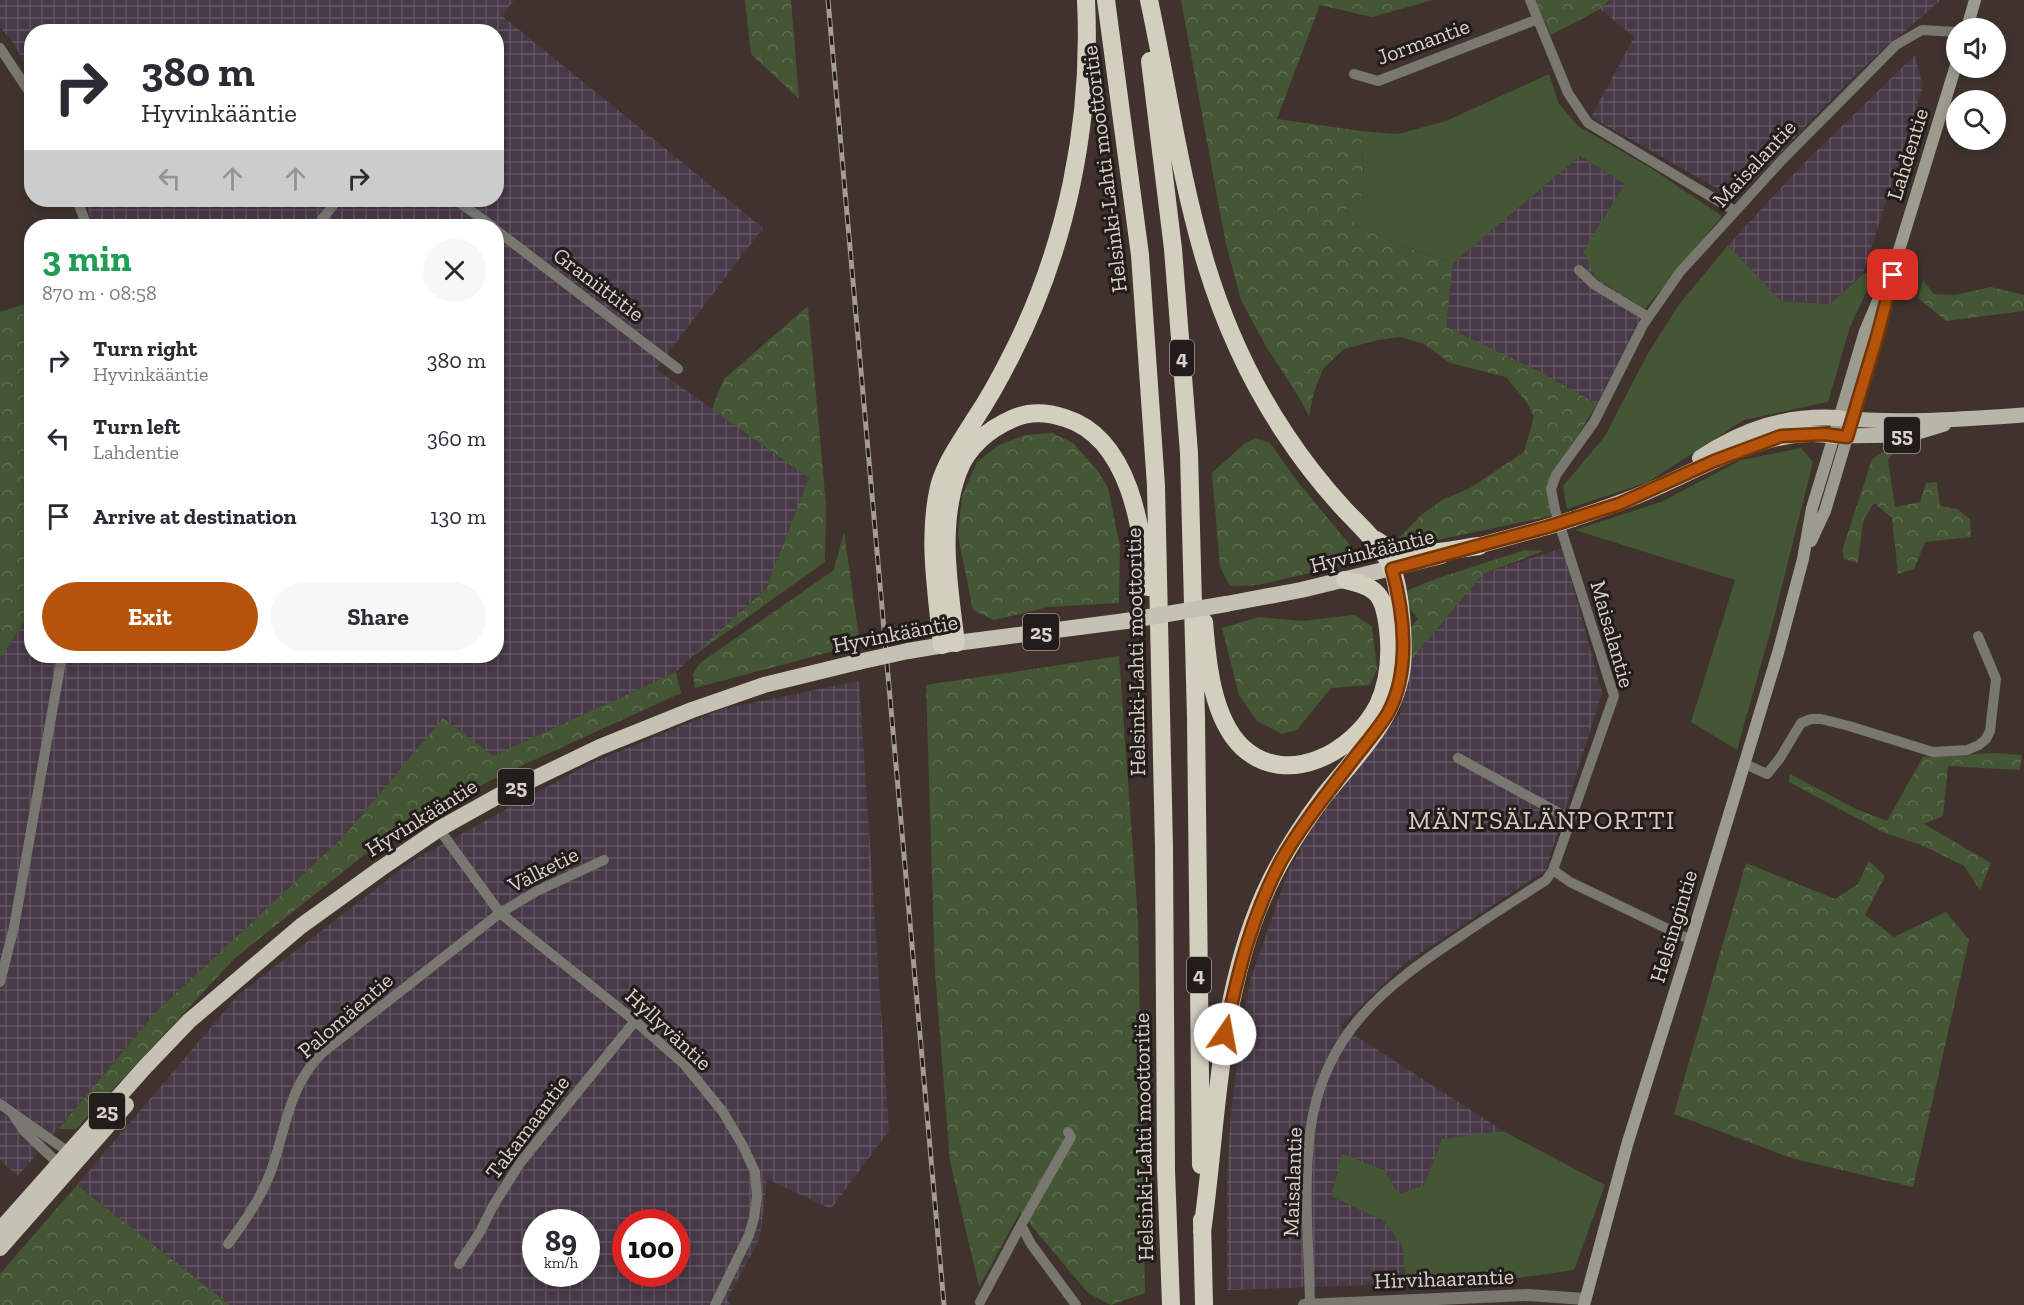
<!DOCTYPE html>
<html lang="en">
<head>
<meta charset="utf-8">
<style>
	:root { --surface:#fff; --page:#f7f7f7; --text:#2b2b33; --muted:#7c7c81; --accent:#b45309 }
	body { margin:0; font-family:"Zilla Slab",serif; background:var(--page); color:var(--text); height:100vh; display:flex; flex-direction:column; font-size:22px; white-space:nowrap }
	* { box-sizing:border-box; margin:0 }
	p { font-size:20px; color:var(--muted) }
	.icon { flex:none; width:33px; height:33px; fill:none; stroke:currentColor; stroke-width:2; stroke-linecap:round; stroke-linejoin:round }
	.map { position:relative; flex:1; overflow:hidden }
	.side { position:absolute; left:24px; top:219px; width:480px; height:444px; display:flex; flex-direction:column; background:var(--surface); border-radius:24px; box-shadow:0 3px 9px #0003 }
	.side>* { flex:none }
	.banner { position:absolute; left:24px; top:24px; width:480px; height:183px; border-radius:24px; box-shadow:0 3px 9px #0003; background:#fff; color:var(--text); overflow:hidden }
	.tools { position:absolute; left:1946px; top:18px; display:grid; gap:12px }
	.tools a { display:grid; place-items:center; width:60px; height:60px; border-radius:50%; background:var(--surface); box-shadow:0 3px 9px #0003; font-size:30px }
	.speed { position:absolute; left:522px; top:1209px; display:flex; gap:12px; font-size:30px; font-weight:700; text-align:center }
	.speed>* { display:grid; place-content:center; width:78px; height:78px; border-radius:50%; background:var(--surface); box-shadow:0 3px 9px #0003; line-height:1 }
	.speed small { font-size:15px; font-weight:400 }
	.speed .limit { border:9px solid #d22; background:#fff; color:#111 }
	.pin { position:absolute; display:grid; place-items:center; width:51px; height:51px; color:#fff; margin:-26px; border-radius:12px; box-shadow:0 3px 9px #0006 }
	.me { position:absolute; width:66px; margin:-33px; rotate:12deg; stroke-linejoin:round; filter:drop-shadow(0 0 4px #0008) }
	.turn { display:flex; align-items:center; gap:21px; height:126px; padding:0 18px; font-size:27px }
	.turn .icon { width:78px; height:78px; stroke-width:2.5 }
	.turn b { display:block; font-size:42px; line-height:51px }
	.lanes { display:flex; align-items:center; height:57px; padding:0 18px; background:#0003; justify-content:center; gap:30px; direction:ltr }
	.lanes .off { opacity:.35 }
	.round { display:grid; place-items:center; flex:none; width:63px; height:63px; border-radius:32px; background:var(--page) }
	.headline { display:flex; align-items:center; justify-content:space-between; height:102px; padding:0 18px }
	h1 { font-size:36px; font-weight:800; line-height:45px; color:#1e9e55 }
	.action { display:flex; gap:12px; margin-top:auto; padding:12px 18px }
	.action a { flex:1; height:69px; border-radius:36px; background:var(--accent); color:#fff; font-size:24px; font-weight:800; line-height:69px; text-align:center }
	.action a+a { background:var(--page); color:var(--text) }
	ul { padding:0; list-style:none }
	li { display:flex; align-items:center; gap:18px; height:78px; padding:0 18px }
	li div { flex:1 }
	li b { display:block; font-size:22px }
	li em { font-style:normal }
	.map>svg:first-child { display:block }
	.industrial { fill:url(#industrial-grid); fill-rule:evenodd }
	.grass { fill:#445633 }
	.forest { fill:url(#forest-crowns) }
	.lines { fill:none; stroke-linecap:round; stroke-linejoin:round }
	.minor { stroke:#787770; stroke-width:10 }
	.tertiary { stroke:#787770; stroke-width:12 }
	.secondary { stroke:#9c9b90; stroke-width:12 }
	.primary { stroke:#b8b6a9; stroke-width:15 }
	.trunk { stroke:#c5c2b4; stroke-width:16 }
	.motorway { stroke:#d2cfbf; stroke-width:18 }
	.rail-casing { stroke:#a69b97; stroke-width:5 }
	.rail { stroke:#221c1a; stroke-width:3; stroke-dasharray:9; stroke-linecap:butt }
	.trunk-bridge { stroke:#c5c2b4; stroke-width:16 }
	.route-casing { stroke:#753606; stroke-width:15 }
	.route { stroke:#b45309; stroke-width:10 }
	.labels { text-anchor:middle; stroke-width:6; stroke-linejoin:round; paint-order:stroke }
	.shield { fill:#221c1a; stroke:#a39b98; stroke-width:1.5 }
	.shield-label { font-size:21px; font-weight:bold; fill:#dad1ce }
	.street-label { font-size:22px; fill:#dad1ce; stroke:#221c1a }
	.quarter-label { font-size:26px; letter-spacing:1.5px; fill:#dbcac3; stroke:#221c1a }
</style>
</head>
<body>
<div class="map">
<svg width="2024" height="1305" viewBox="0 0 2024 1305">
	<defs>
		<pattern id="industrial-grid" width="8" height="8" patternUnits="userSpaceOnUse" patternTransform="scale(1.5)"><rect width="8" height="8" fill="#473946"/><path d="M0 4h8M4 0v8" fill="none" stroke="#615560"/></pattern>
		<pattern id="forest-crowns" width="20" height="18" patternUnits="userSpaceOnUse" patternTransform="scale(1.5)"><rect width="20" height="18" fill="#445633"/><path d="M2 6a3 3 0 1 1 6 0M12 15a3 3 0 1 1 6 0" fill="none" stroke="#5e6d4f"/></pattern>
	</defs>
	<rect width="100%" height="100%" fill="#40332e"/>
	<path class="industrial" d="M 0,0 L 514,0 L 502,16 L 763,228 L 656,369 L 809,478 L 766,589 L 676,672 L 493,756 L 443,718 L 344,836 L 156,1012 L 18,1176 L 0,1160 L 0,658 L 31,612 L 32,656 L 496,656 L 496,226 L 93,226 L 85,200 L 496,200 L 496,32 L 32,32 L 31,76 L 13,42 L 0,27 Z
		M 1609,0 L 1941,0 L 1857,73 L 1736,199 L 1591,117 L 1634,37 L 1600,9 Z
		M 1915,55 L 1923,86 L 1863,273 L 1830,304 L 1780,301 L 1728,245 L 1802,165 Z
		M 1580,156 L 1625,184 L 1596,278 L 1645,309 L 1597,404 L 1446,327 L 1453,263 Z
		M 1562,548 L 1566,559 L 1602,693 L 1546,870 L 1404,964 L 1340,1026 L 1505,1132 L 1442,1139 L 1424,1185 L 1399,1194 L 1384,1170 L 1342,1155 L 1331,1196 L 1384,1221 L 1402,1245 L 1406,1284 L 1227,1290 L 1227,1179 L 1231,1112 L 1239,1048 L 1250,981 L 1287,874 L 1316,820 L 1400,714 L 1411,660 L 1483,574 Z
		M 859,681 L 889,1131 L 831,1209 L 767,1179 L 760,1238 L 727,1300 L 731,1305 L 230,1305 L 77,1185 L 239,994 L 412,861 L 589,764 L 722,709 ZM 536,1222 L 586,1222 L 586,1274 L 536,1274 ZM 626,1222 L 676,1222 L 676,1274 L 626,1274 Z"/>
	<path class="grass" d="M 1549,74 L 1559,104 L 1578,126 L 1649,167 L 1722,216 L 1645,309 L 1596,278 L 1583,251 L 1625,184 L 1580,156 L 1453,263 L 1402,246 L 1358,226 L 1345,210 L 1361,195 L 1364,180 L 1361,131 L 1398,134 L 1446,121 Z
		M 1728,245 L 1781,301 L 1830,304 L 1864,273 L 1874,276 L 1850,327 L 1828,402 L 1744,420 L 1648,482 L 1567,509 L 1563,486 L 1605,436 L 1647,355 L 1678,306 Z
		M 1801,448 L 1813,462 L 1773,622 L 1737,750 L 1691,722 L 1735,580 L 1575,530 L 1661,502 L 1741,460 Z
		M 1494,1132 L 1505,1132 L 1605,1185 L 1574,1270 L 1518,1278 L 1406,1284 L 1402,1245 L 1384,1221 L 1331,1196 L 1342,1154 L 1384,1170 L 1399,1194 L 1424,1185 L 1442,1139 Z"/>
	<path class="forest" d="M 745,0 L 791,0 L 799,99 L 751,54 Z
		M 1181,0 L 1433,0 L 1372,17 L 1320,5 L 1277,119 L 1361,131 L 1364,180 L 1361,196 L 1345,210 L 1358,226 L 1402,246 L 1453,263 L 1446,327 L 1538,371 L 1597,404 L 1578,435 L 1552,472 L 1546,489 L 1551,516 L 1423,543 L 1395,542 L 1421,515 L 1442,500 L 1470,488 L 1524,452 L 1534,416 L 1525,400 L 1506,377 L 1450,363 L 1424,344 L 1401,337 L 1378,340 L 1344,349 L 1323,369 L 1314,392 L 1309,416 L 1297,394 L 1267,348 L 1241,300 L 1226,244 L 1215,185 Z
		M 1535,0 L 1609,0 L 1600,9 L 1551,35 Z
		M 1923,280 L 1934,294 L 1955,295 L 1991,287 L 2024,295 L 2024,311 L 1946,321 L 1918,298 Z
		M 31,302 L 31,612 L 0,658 L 0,312 Z
		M 808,306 L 826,505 L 825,562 L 693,656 L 766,589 L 809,478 L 712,409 L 724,379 Z
		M 1052,433 L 1073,443 L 1098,471 L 1108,488 L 1120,547 L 1119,603 L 1048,607 L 994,620 L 973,610 L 958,536 L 962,496 L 977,462 L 999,445 L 1025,435 Z
		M 1255,438 L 1270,443 L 1297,481 L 1355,551 L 1344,565 L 1258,585 L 1230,586 L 1220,567 L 1212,473 L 1244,444 Z
		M 1883,452 L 1894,452 L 1888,460 L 1895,507 L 1920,502 L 1926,483 L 1937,482 L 1940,506 L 1957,509 L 1970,519 L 1971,537 L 1925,542 L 1914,569 L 1898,574 L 1892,518 L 1874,503 L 1863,521 L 1858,563 L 1844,559 L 1842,551 L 1872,459 Z
		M 844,532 L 860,644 L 695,688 L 693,674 L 700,663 L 834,570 Z
		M 1525,550 L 1544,551 L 1483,574 L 1411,660 L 1408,630 L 1418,619 L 1405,602 L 1408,590 L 1438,578 Z
		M 1354,615 L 1372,626 L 1377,669 L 1370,685 L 1331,688 L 1297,730 L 1282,734 L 1257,721 L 1239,695 L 1222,628 L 1259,617 L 1302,621 Z
		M 1119,656 L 1138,920 L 1145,1293 L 1111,1305 L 1088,1293 L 1020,1212 L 979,1287 L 950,1161 L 935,972 L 926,685 Z
		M 676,672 L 681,693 L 501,775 L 393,832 L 235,958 L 76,1129 L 58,1129 L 156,1012 L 344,836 L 443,718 L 493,756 Z
		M 1994,753 L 2022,755 L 2020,770 L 1948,766 L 1943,816 L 1924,824 L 1991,863 L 1980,890 L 1964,866 L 1924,846 L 1885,833 L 1789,782 L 1790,774 L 1856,809 L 1887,821 L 1923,757 Z
		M 1869,861 L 1885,876 L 1865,915 L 1894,937 L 1946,912 L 1969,940 L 1913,1187 L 1791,1158 L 1674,1114 L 1746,863 L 1835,899 L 1858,884 Z
		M 77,1185 L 230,1305 L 0,1305 L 0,1274 Z"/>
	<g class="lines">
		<path class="minor" d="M 1530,0 L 1568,93 L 1588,123 L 1735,211
			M 0,48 L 32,96
			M 1354,74 L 1378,81 L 1538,19
			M 77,200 L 87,226
			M 456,200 L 492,226
			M 317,226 L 337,200
			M 496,230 L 678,369
			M 1579,270 L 1595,285 L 1648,317
			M 1458,758 L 1570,819
			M 1745,764 L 1767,774 L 1780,758 L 1801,723 L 1811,719 L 1821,719 L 1849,726 L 1933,752 L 1967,750 L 1979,745 L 1986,739 L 1990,731 L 1996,679 L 1978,636
			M 439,829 L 500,913 L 635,1021 L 684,1064 L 723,1112 L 743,1146 L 755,1172 L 757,1196 L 754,1218 L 749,1235 L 715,1305
			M 1553,870 L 1570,882 L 1691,940
			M 0,982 L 14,927 L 62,656
			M 0,1104 L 70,1153 L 71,1158
			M 12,1113 L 24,1131 L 60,1165 L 64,1165
			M 1068,1132 L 1071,1137 L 1021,1225 L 1031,1244 L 1076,1305
			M 228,1244 C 245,1221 261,1198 271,1171 C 287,1127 287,1089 322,1053 L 500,913 L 537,891 L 604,860
			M 459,1264 L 480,1232 L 493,1206 L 520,1163 L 635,1021
			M 980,1302 L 1021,1225
			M 1310,1305 C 1309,1248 1303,1189 1310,1132 C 1323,1033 1385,986 1462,935 C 1490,916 1518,898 1546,880 L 1553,870 L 1614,696 L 1555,510 L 1551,489 L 1556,475 L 1594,422 L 1643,325 L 1680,272 L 1782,160 L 1896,45 L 1922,30 L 1956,32"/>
		<path class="tertiary" d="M 1304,1305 L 1528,1295 L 1585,1299"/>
		<path class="secondary" d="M 1967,28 L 1975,0
			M 1896,260 L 1956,65
			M 1811,541 L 1825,511 L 1877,337 L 1888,292
			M 1584,1305 L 1627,1145 L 1691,940 L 1778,653 L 1803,559 L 1812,508 L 1834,436 L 1865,331 L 1898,254"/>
		<path class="primary" d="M 1839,418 C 1899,424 1964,419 2024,415
			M 1834,436 L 1908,435 L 1944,424"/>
		<path class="trunk" d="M 1700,458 C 1744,429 1786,415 1839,418
			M 1573,519 C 1599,510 1625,502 1651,490 C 1705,467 1773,424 1834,436
			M 1466,549 L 1547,527
			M 1226,604 L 1301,590 L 1441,556
			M 908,651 L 956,643 L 1126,621
			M 0,1230 L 145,1067 L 189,1021 L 301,926 L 380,869 L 439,829 L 498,796 L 600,747 L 692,710 L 764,685 L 858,662
			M 0,1248 L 126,1105"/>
		<path class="motorway" d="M 1106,0 L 1140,255 L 1156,486 L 1164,848 L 1166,1170 L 1171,1305
			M 1149,0 C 1168,88 1180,178 1206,264 C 1224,323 1251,383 1286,435 C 1303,461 1323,486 1344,509 C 1359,525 1377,541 1388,560 C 1401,582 1404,640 1402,666 C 1396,719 1354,758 1323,797 C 1300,828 1279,861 1264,895 C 1217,1002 1218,1119 1202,1232
			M 1150,61 L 1173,249 L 1189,453 L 1196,718 L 1201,1165
			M 1376,540 C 1404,563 1446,550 1479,546
			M 1204,622 C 1207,661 1212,718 1242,747 C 1287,789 1354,752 1378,705 C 1389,681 1391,654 1388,629 C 1384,595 1378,587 1345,580
			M 956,643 C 949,587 938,526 958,472 C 967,447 989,429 1012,419 C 1029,411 1047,412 1065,418 C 1130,438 1142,529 1148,587
			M 942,645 C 937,594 927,538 939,487 C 945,463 962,440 975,419 C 989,398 1000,378 1011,356 C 1067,247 1092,122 1086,0
			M 1202,1220 L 1204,1305"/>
		<g class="rail-casing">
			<path id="rail" d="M 828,0 L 944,1305"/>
		</g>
		<use href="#rail" class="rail"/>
		<path class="trunk-bridge" d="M 1547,527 L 1573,519
			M 1126,621 L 1226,604
			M 858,662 L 908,651"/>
	</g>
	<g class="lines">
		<g class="route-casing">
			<path id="route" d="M 1225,1034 C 1238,972 1251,918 1281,861 C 1302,824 1329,791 1355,757 C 1366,743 1379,728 1388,713 C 1411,671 1404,613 1392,569 L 1547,527 L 1619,504 L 1714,461 L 1781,436 L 1824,434 L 1847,437 L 1877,337 L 1893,275"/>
		</g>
		<use href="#route" class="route"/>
	</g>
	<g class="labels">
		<g class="shield">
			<rect x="1170" y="340" width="24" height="36" rx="4.5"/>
			<rect x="1884" y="417" width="36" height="36" rx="4.5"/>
			<rect x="1023" y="614" width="36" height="36" rx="4.5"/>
			<rect x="498" y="769" width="36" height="36" rx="4.5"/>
			<rect x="1187" y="957" width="24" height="36" rx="4.5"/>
			<rect x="89" y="1093" width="36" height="36" rx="4.5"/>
		</g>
		<g class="shield-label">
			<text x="1182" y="365">4</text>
			<text x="1902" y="442">55</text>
			<text x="1041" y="639">25</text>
			<text x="516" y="794">25</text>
			<text x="1199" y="982">4</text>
			<text x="107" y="1118">25</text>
		</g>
		<g class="street-label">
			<text transform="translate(1423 41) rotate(-20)" y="8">Jormantie</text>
			<text transform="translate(1907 154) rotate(-73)" y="8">Lahdentie</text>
			<text transform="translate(1754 163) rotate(-47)" y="8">Maisalantie</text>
			<text transform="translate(1104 169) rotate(-97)" y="8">Helsinki-Lahti moottoritie</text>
			<text transform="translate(599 284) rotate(37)" y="8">Graniittitie</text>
			<text transform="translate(1372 550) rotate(-14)" y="8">Hyvinkääntie</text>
			<text transform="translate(895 633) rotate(-11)" y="8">Hyvinkääntie</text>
			<text transform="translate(1613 634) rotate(74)" y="8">Maisalantie</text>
			<text transform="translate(1135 652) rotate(-91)" y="8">Helsinki-Lahti moottoritie</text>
			<text transform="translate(421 817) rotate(-32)" y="8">Hyvinkääntie</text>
			<text transform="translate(543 869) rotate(-27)" y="8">Välketie</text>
			<text transform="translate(1673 926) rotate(-73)" y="8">Helsingintie</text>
			<text transform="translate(345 1015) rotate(-41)" y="8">Palomäentie</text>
			<text transform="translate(669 1029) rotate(43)" y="8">Hyllyväntie</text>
			<text transform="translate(527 1127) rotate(-53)" y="8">Takamaantie</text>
			<text transform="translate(1143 1137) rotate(-91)" y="8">Helsinki-Lahti moottoritie</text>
			<text transform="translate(1292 1182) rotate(-88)" y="8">Maisalantie</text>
			<text transform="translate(1444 1278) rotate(-2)" y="8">Hirvihaarantie</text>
		</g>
		<g class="quarter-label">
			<text x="1542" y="829">MÄNTSÄLÄNPORTTI</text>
		</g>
	</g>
</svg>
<div class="tools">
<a><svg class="icon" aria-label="sound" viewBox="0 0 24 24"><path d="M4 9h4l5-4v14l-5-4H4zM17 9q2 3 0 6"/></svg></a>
<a><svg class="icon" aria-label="search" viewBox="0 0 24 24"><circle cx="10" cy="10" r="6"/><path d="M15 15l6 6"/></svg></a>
</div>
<div class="speed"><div>89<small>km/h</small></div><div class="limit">100</div></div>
<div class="pin" style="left:1893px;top:275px;background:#d93025"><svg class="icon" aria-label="arrive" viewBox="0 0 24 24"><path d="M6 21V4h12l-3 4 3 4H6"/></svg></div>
<svg class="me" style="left:1225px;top:1034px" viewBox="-20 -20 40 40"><circle r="19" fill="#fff"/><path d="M0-13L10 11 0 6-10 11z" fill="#b45309"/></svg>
<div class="banner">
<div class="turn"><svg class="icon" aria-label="right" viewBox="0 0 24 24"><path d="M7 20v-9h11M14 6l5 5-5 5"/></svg><div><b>380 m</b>Hyvinkääntie</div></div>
<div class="lanes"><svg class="icon off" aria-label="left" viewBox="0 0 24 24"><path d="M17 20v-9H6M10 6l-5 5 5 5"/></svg><svg class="icon off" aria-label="ahead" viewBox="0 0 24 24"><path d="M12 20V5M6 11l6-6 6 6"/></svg><svg class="icon off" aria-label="ahead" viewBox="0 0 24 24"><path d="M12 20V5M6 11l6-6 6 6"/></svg><svg class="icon" aria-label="right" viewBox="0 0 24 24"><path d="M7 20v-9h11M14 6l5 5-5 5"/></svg></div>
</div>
<section class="side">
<div class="headline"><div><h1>3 min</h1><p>870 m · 08:58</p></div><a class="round"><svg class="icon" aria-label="close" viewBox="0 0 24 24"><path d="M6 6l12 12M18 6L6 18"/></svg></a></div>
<ul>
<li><svg class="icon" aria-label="right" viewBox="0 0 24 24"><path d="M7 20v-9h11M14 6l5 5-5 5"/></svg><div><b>Turn right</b><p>Hyvinkääntie</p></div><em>380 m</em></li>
<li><svg class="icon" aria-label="left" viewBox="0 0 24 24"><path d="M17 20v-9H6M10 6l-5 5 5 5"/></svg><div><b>Turn left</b><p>Lahdentie</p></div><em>360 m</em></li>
<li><svg class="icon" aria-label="arrive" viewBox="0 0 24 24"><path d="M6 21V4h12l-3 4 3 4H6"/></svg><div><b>Arrive at destination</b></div><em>130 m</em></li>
</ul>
<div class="action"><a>Exit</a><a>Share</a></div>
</section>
</div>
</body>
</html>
